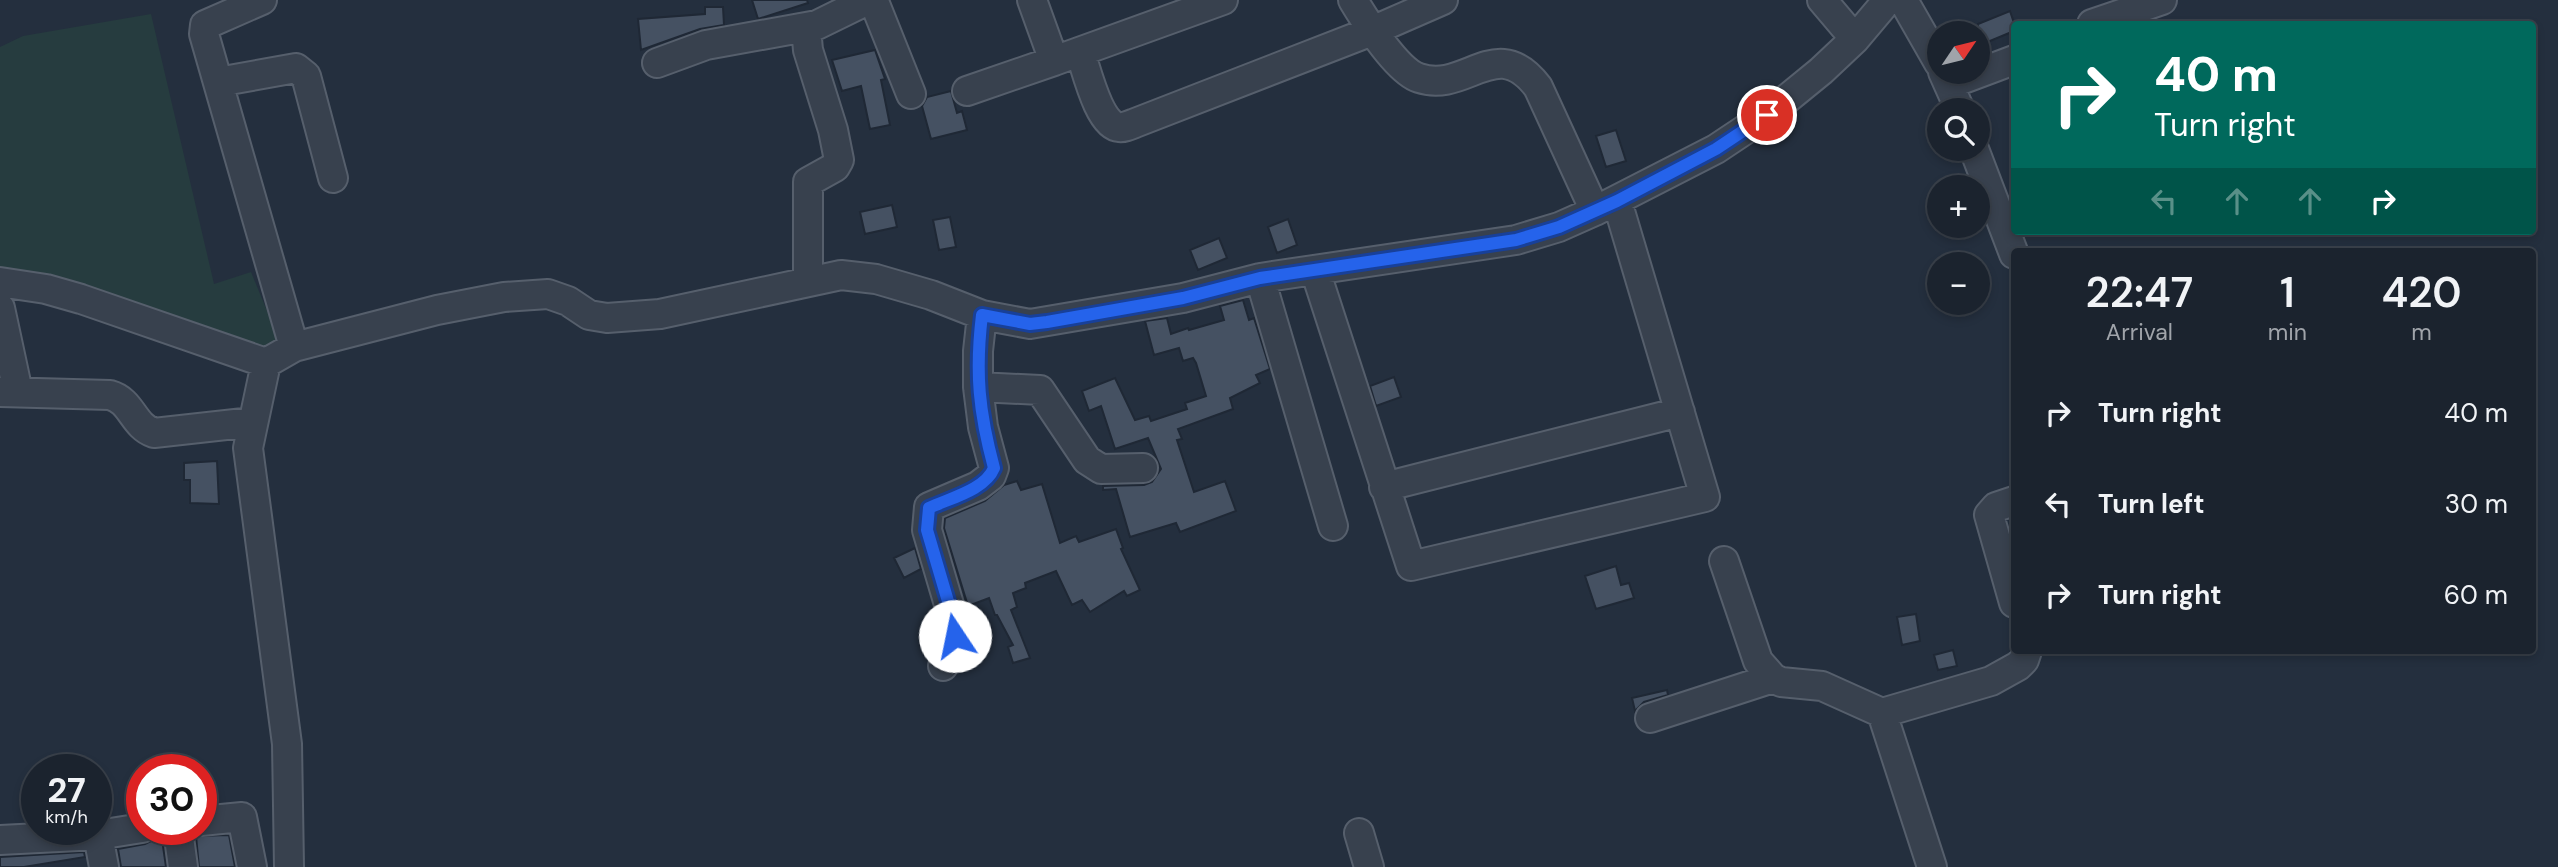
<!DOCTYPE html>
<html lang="en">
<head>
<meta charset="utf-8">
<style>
	:root { --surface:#1b232e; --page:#282f3a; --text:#f1f3f6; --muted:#a0a4aa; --line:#39404a }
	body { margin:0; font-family:"DM Sans",sans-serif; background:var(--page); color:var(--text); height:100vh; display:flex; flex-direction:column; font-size:26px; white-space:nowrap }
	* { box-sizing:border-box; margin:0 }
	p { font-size:23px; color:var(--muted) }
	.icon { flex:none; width:38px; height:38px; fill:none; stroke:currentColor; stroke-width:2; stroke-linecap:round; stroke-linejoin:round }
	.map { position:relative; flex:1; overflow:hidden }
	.panel { position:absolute; left:2011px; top:248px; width:525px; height:406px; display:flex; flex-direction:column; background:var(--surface); border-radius:7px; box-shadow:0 4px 10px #0003,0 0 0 2px var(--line) }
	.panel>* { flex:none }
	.banner { position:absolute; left:2011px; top:21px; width:525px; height:214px; border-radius:7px; box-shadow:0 4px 10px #0003,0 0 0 2px var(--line); background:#00695c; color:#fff; overflow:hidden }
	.needle { width:46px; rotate:55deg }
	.tools { position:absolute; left:1927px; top:21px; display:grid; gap:14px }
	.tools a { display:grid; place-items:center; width:63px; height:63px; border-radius:50%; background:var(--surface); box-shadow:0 4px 10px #0003,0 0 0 2px var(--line); font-size:35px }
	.speed { position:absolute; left:21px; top:754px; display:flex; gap:14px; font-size:35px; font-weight:700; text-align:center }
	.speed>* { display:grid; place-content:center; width:91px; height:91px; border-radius:50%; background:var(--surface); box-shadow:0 4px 10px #0003,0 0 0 2px var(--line); line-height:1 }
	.speed small { font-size:18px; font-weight:400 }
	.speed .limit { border:10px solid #d22; background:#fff; color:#111 }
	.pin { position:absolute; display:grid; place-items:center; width:60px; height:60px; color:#fff; margin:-30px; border:4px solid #fff; border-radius:50%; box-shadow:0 2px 7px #0007 }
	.me { position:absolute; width:77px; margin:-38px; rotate:349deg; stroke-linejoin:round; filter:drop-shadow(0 0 5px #0008) }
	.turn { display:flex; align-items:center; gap:24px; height:147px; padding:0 28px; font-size:32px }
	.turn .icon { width:91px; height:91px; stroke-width:2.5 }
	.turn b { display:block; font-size:49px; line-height:60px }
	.lanes { display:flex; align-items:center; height:66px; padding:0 28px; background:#0003; justify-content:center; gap:35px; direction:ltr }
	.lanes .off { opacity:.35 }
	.eta { display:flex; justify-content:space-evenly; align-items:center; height:119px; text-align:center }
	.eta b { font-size:42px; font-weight:600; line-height:49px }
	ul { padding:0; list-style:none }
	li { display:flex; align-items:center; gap:21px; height:91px; padding:0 28px }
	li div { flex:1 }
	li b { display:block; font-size:26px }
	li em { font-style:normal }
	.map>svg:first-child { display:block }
	.green { fill:#263c3f }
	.building { fill:#455162; stroke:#1f2835; stroke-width:2 }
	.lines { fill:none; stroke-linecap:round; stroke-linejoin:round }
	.minor-casing { stroke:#565f6c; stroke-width:32 }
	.minor { stroke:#38414e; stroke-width:28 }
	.route-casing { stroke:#184099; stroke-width:18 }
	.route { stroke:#2563eb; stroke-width:12 }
</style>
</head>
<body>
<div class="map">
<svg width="2558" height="867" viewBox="0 0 2558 867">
	<rect width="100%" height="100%" fill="#242f3e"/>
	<path class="green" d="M 151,14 L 214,284 L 251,272 L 281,345 L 254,363 L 0,274 L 0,47 L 23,36 Z"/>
	<path class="building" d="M 752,0 L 807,0 L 808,3 L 758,19 Z
		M 705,7 L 723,7 L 724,25 L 700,29 L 641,50 L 638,19 L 705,14 Z
		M 2010,11 L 2014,23 L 2014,31 L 1978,46 L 1978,24 Z
		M 875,50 L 885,79 L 881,80 L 890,125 L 870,129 L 861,86 L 842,91 L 832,60 Z
		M 951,91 L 957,113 L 962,111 L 967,130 L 931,139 L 922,106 L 927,97 Z
		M 1616,130 L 1626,161 L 1606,167 L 1596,136 Z
		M 892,205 L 897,227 L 865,234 L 860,212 Z
		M 950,217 L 956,247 L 939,250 L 933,220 Z
		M 1288,219 L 1297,245 L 1277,253 L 1268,227 Z
		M 1219,238 L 1227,258 L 1198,270 L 1190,250 Z
		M 1243,300 L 1249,320 L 1254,318 L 1270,369 L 1256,375 L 1260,383 L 1230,398 L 1233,409 L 1178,429 L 1182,439 L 1177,440 L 1194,492 L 1225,481 L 1236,511 L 1180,532 L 1176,523 L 1130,537 L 1116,489 L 1103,490 L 1103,486 L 1144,485 L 1152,482 L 1161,469 L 1148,438 L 1115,449 L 1101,406 L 1089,411 L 1082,391 L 1115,378 L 1135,420 L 1149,416 L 1151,421 L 1187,409 L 1185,403 L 1206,396 L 1196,363 L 1193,358 L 1183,361 L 1179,348 L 1154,355 L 1145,321 L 1167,318 L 1171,334 L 1188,328 L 1189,330 L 1224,320 L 1220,306 Z
		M 1394,377 L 1401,397 L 1376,406 L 1370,386 Z
		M 217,461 L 219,504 L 190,503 L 190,480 L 184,480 L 184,463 Z
		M 1017,481 L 1021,490 L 1042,484 L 1060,543 L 1076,536 L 1079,542 L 1116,529 L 1123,548 L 1121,549 L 1140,590 L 1127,596 L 1124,591 L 1090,612 L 1082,600 L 1072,605 L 1056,571 L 1025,583 L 1026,588 L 1013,593 L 1017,607 L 1011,610 L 1030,658 L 1013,663 L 1008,647 L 1013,645 L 997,615 L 995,615 L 989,598 L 968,606 L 944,528 L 945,518 L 985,501 L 1004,485 Z
		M 915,548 L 921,569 L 904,578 L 894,558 Z
		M 1616,566 L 1621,585 L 1629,583 L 1634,598 L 1596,609 L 1585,576 Z
		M 1916,614 L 1920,641 L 1902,645 L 1897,617 Z
		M 1953,650 L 1957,666 L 1938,670 L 1934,655 Z
		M 1667,690 L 1668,695 L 1644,702 L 1635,711 L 1632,698 Z
		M 158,833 L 161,833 L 162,839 L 166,867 L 121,867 L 118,849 L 145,844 L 153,840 Z
		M 229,835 L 235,867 L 199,867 L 196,836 Z
		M 84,852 L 85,857 L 24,867 L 0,867 L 0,857 Z"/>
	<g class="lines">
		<g class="minor-casing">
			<path id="minor" d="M 262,0 L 205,25 L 204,34 L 294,347
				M 1032,0 L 1054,61 L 1223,0
				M 1353,0 C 1365,20 1397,71 1419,78 C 1467,94 1496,32 1538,87 L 1595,211
				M 1822,0 L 1855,39
				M 1903,0 L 1939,63
				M 2092,24 L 2162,0
				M 806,28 L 808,50 L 833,130 L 839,160 L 835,167 L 808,182 L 808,282
				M 1080,52 C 1086,68 1099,126 1119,127 C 1123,128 1130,125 1135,123 L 1372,31 L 1443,0
				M 657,63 L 706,45 L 817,25 L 864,2 L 872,1 L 875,4 L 911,94
				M 1943,72 L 1960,110
				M 218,82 L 296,68 L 306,76 L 333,178
				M 1950,84 L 2014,60
				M 967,91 L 1054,61
				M 1974,149 L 2014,254
				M 1315,270 L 1411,566 L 1705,497 L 1617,201
				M 1260,278 L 1333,526
				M 0,282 L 46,289 L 81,299 L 266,363
				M 0,308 L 18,392
				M 982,315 L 978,351 L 978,387 L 1040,390 L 1087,460 L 1101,469 L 1143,468
				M 0,392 L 110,395 C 132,401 133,426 154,433 L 253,422
				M 1384,487 L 1680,412
				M 2014,501 L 1996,507 L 1989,515 L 2014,603
				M 1724,561 L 1758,661 L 1773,678 L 1781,682 L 1822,686 L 1882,713 L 1991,681 L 2018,666 L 2024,660 L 2027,651
				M 943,666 L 955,636 L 955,625 L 927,530 L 929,507 L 978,486 L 991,476 L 994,468 L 983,427 L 978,387
				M 1882,713 L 1932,867
				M 1650,718 L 1773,678
				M 201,821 L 242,817 L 252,867
				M 178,830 L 183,867
				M 1359,833 L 1369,867
				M 98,835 L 142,828
				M 0,840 L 98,835 L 104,867
				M 289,867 L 287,744 L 248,448 L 266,363 L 294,347 L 437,310 L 504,297 L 548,294 L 568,301 L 589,315 L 607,318 L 660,314 L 841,275 L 876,279 L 931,295 L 982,315 L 1030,324 L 1183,298 L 1260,278 L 1516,240 L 1559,227 L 1595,211 L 1716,149 L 1767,115 L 1821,71 L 1855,39 L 1882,7 L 1885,0"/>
		</g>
		<use href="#minor" class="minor"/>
	</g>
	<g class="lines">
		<g class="route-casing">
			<path id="route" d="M 955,636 L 955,625 L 927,530 L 929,508 C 950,498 985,490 994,468 C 979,412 975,373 982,315 L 1030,324 L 1047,322 L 1183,298 L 1260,278 L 1516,240 L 1559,227 L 1617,201 L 1716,149 L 1767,115"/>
		</g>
		<use href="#route" class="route"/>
	</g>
</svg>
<div class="tools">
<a><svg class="needle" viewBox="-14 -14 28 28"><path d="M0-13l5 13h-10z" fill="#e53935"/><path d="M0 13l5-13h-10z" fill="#a0a4aa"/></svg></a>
<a><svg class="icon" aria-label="search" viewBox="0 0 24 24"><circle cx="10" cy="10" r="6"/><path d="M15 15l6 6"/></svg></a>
<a>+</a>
<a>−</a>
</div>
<div class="speed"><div>27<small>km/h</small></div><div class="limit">30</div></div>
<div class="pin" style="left:1767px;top:115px;background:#d93025"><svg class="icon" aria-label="arrive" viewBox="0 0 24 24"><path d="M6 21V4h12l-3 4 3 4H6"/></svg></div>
<svg class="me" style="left:955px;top:636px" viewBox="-20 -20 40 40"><circle r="19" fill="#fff"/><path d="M0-13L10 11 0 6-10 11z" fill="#2563eb"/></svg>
<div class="banner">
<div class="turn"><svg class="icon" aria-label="right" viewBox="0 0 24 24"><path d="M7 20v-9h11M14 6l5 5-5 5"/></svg><div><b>40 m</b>Turn right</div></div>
<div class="lanes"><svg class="icon off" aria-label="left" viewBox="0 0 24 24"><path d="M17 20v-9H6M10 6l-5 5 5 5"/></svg><svg class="icon off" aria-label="ahead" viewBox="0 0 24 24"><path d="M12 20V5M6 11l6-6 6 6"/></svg><svg class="icon off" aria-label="ahead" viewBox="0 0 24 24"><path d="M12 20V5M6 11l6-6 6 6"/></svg><svg class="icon" aria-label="right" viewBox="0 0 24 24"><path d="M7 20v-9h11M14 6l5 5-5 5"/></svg></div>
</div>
<section class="panel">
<div class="eta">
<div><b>22:47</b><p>Arrival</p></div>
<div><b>1</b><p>min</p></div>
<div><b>420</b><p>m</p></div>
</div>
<ul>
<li><svg class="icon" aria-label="right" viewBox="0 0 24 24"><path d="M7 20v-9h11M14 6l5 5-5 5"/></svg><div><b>Turn right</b></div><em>40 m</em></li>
<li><svg class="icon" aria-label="left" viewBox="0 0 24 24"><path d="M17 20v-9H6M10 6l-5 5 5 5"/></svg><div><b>Turn left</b></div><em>30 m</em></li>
<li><svg class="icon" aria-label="right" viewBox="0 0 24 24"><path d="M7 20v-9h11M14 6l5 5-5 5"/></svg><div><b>Turn right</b></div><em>60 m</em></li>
</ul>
</section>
</div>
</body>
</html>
